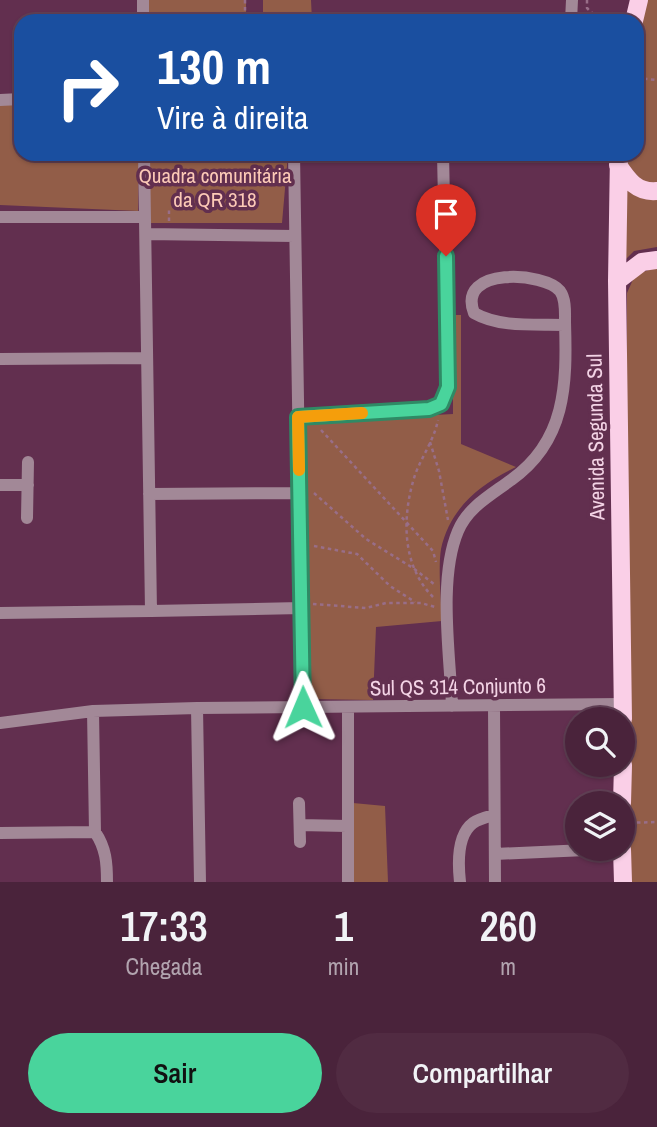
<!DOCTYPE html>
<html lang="pt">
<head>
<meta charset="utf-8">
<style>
	:root { --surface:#4a233b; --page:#512b42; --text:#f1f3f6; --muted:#b2a4af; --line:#614055; --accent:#49d49c }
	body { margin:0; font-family:"Archivo Narrow",sans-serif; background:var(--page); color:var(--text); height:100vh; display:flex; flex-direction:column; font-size:26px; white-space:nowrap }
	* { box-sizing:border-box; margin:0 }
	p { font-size:23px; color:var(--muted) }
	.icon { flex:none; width:38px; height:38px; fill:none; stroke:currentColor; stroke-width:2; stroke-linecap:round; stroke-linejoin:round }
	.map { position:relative; height:882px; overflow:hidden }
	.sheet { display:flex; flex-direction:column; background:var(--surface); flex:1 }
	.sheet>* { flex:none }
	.banner { position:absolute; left:14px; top:14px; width:630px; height:147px; border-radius:21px; box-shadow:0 2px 5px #0004,0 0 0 2px var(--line); background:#1a4fa0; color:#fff; overflow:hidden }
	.controls { position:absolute; left:565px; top:707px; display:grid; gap:14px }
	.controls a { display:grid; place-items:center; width:70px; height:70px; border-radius:50%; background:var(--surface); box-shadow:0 2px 5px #0004,0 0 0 2px var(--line); font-size:35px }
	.pin { position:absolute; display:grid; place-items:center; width:60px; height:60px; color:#fff; margin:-72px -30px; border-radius:50% 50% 50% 0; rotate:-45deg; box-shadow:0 0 7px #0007 }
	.pin .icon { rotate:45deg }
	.me { position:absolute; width:77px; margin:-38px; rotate:359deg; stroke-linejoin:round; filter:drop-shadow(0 0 5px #0008) }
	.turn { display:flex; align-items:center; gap:24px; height:147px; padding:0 28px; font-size:32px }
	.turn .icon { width:91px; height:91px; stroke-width:2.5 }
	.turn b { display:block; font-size:49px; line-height:60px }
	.eta { display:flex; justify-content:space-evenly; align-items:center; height:119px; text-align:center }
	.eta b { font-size:42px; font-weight:600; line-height:49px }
	.button { display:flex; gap:14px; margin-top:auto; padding:14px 28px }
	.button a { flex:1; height:80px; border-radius:42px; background:var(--accent); color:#111; font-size:28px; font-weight:600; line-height:80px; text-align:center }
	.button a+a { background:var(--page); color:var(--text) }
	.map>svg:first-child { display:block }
	.green { fill:#925d48 }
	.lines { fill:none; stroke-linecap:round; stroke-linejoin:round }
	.path { stroke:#996e88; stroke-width:2.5; stroke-dasharray:3.5 3.5; stroke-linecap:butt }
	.minor { stroke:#a28897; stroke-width:12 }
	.major { stroke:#facfe7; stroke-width:18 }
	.route-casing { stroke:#2f8a65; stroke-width:18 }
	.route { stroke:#49d49c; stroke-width:12 }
	.slow { stroke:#f59e0b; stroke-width:12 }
	.labels { text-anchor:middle; stroke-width:7; stroke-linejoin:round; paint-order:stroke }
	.park-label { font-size:21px; fill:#fccab7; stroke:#622f4f }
	.street-label { font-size:21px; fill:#f3d3e5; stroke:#622f4f }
</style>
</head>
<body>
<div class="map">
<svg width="657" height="882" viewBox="0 0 657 882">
	<rect width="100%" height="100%" fill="#622f4f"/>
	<path class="green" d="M 140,0 L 246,0 L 246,21 L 141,21 Z
		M 263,0 L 311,0 L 312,21 L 263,21 Z
		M 645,0 L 657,0 L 657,188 L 648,188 L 626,163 L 626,154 L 637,154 L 637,41 Z
		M 0,103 L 21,103 L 21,154 L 139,154 L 138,211 L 0,205 Z
		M 144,154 L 288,154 L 282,223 L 146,223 Z
		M 623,187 L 657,198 L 657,247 L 634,251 L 622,263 Z
		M 654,268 L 657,268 L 657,882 L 626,882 L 627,293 L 635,275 Z
		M 453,315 L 461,315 L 461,444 L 516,467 C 480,484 450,508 441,549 C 438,568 441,601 442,621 L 376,627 L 373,700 L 309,699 L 306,422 L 453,414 Z
		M 353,803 L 385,806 L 388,882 L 352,882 Z"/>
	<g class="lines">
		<path class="path" d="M 245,0 L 245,21
			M 587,0 L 587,8 L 600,21
			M 637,78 L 657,80
			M 169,221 L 169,208
			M 321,430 L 433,551 L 436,562
			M 430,442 L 439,471 L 448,520
			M 314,493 L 366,539 L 413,568 L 434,584
			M 314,546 L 357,554 L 390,586 L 415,602
			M 433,597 C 401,565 402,515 415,475 C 422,456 434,440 438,420
			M 313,604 L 366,608 L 386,603 L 421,603 L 435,607
			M 623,823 L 657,822"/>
		<path class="minor" d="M 143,0 L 143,21
			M 571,21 L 572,0
			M 0,100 L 21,99
			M 144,154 L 151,611 L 301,608
			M 294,154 L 303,707
			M 0,217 L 145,217
			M 146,234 L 295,236
			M 0,359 L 147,358
			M 298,417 L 428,409 C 441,406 446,400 448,387 L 443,154
			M 0,485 L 28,485
			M 149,494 L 299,493
			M 27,518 L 28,462
			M 0,613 L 151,611
			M 452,706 C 450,655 438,578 458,531 C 468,507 491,495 511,480 C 566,441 567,385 565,322 C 565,313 566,299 560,291 C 545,272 456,266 474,313 C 500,328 536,324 565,325
			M 494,706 L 495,882
			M 197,708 L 200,882
			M 348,708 L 348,882
			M 93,711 L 95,832
			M 0,723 L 93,711 L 197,708 L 623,704
			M 299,803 L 300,842
			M 300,825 L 347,826
			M 0,833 L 95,832 C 106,848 107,863 107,882
			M 495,854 L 608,849
			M 460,882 C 458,864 457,835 473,823 C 479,819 487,817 494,815"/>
		<path class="major" d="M 634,21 L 639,0
			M 619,154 L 617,281 L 623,719
			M 618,165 C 628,180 637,193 657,191
			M 617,281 L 642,262 L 657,260
			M 622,803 L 623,765
			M 622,849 L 623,882"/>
	</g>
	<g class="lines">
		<g class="route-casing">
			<path id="route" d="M 303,707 L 298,417 L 429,409 L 441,404 L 448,387 L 446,256"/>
		</g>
		<use href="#route" class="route"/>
		<path class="slow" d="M 299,470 L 298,417 L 362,413"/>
	</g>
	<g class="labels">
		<g class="park-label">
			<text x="215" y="183">Quadra comunitária<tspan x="215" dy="24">da QR 318</tspan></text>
		</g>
		<g class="street-label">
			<text transform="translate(596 437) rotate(-91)" y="7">Avenida Segunda Sul</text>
			<text transform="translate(458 687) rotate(-1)" y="7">Sul QS 314 Conjunto 6</text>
		</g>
	</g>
</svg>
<div class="controls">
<a><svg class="icon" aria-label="search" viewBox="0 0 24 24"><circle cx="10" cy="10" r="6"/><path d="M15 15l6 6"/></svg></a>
<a><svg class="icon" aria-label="layers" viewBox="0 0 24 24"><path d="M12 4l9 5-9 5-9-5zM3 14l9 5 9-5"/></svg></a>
</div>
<div class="pin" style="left:446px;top:256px;background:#d93025"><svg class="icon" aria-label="arrive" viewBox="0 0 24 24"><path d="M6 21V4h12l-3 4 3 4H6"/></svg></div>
<svg class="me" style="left:303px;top:707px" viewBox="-20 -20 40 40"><path d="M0-17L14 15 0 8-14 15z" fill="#49d49c" stroke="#fff" stroke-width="4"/></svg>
<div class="banner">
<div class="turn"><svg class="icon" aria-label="right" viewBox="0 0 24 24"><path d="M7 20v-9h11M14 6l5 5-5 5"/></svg><div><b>130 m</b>Vire à direita</div></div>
</div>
</div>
<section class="sheet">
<div class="eta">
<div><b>17:33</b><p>Chegada</p></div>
<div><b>1</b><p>min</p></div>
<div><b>260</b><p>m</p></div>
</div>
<div class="button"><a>Sair</a><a>Compartilhar</a></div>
</section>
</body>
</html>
